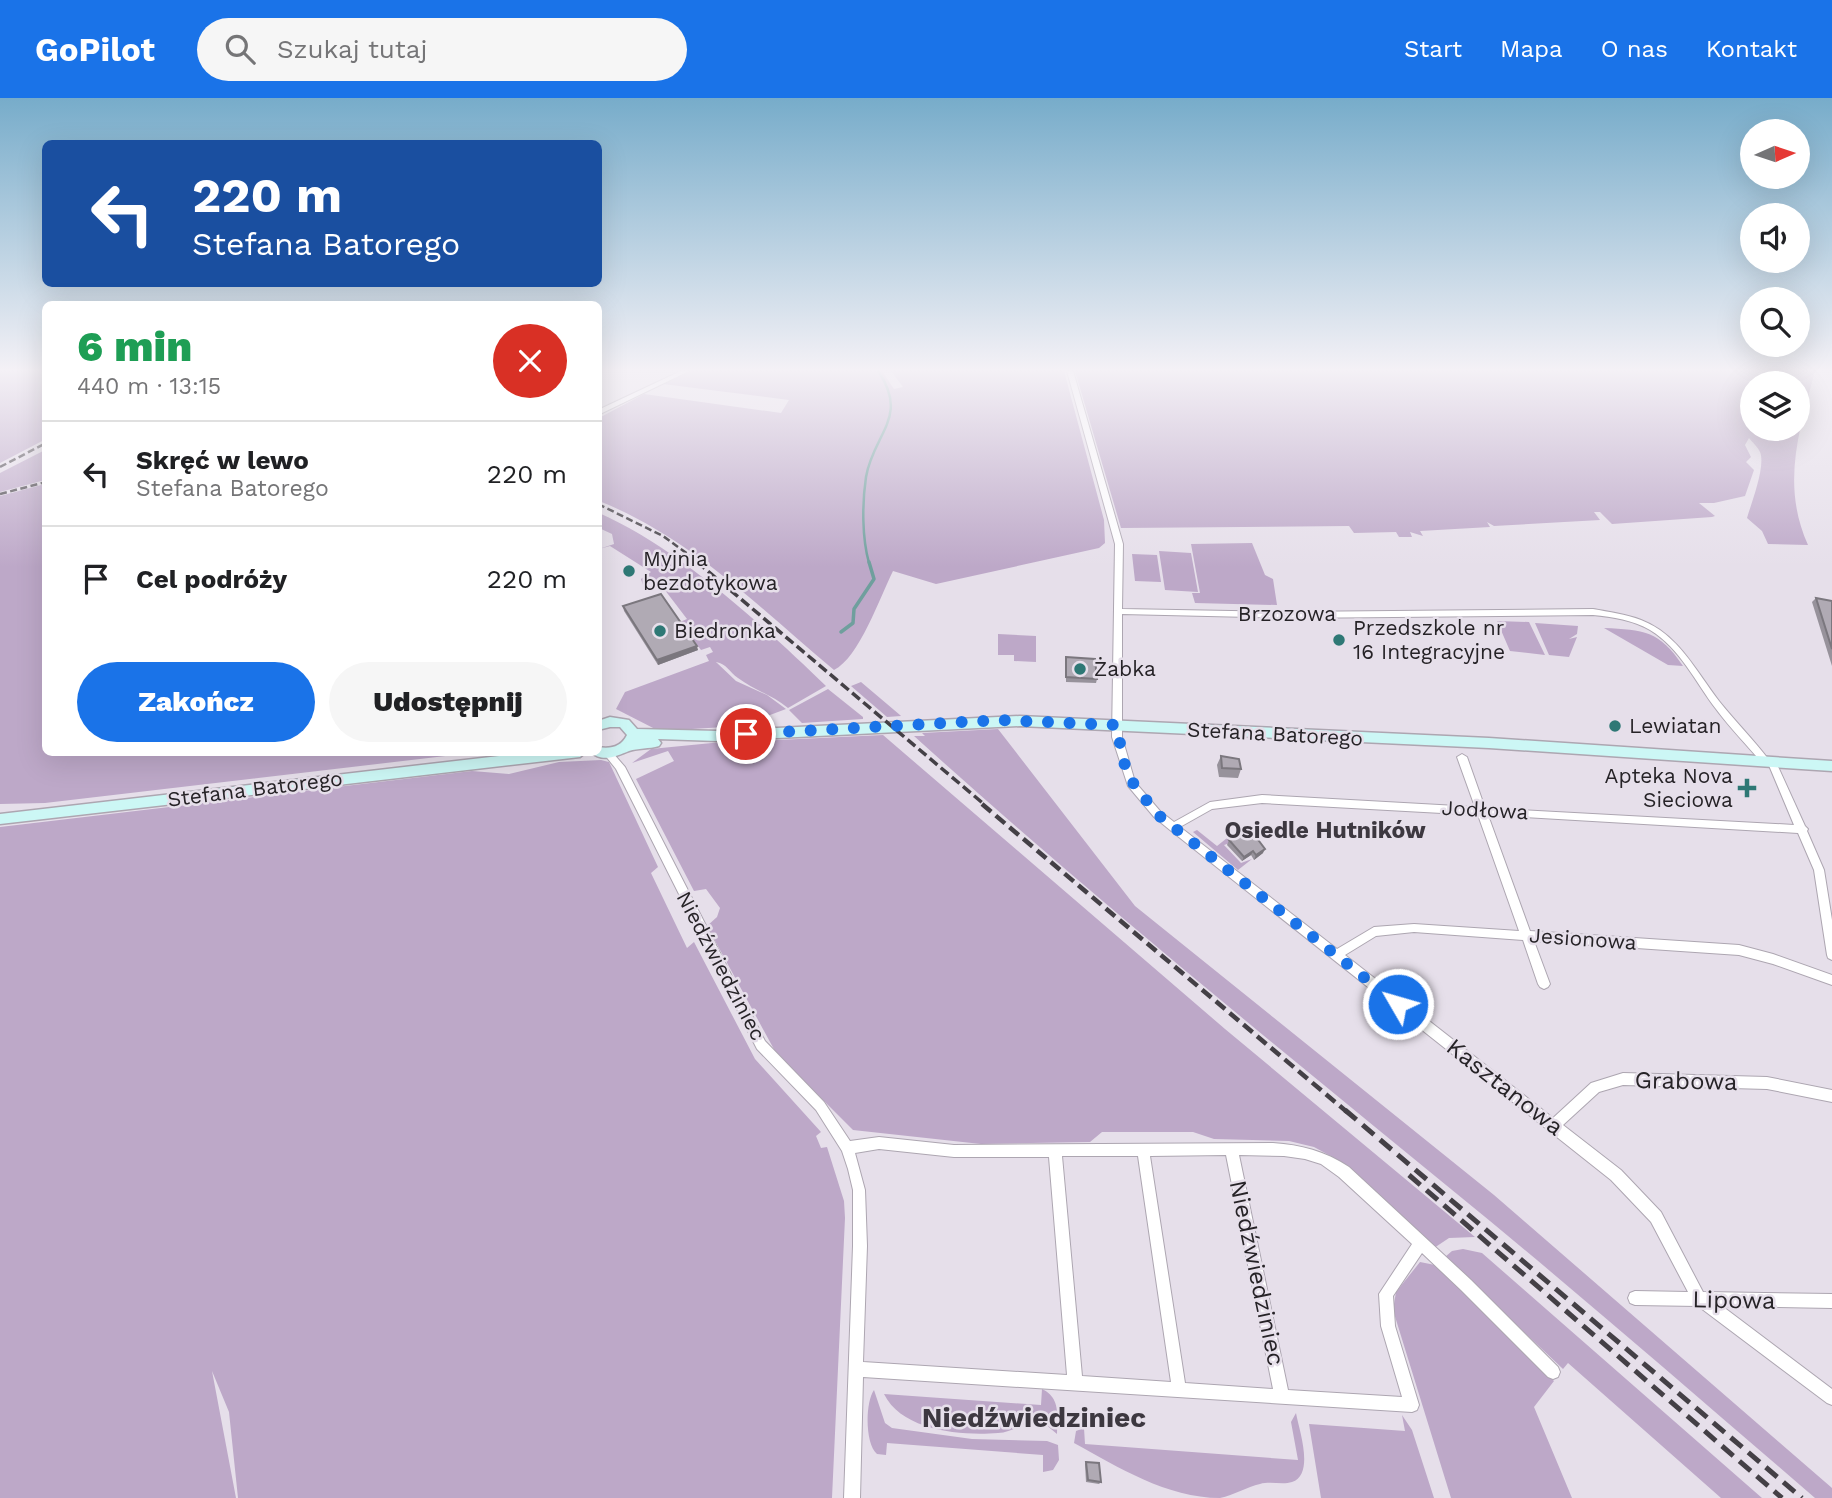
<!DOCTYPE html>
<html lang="pl">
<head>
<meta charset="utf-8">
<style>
	:root { --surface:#fff; --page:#f6f6f6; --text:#202124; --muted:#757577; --line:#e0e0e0; --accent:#1a73e8 }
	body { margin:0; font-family:"Work Sans",sans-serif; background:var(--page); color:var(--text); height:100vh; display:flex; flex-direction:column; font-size:26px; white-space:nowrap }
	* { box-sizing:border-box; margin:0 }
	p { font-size:23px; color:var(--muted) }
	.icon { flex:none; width:38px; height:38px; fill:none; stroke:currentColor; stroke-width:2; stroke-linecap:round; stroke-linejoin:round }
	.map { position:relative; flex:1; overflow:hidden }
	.panel { position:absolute; left:42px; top:203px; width:560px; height:455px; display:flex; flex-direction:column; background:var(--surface); border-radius:10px; box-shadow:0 7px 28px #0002 }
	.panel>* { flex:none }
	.guide { position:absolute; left:42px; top:42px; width:560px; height:147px; border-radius:10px; box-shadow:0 7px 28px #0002; background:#1a4fa0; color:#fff; overflow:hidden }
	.needle { width:46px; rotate:87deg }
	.tools { position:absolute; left:1740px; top:21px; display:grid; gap:14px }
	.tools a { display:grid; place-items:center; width:70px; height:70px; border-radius:50%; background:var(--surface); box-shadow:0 7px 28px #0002; font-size:35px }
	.pin { position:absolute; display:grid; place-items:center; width:60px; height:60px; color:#fff; margin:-30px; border:4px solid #fff; border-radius:50%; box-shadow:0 2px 7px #0007 }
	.me { position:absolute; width:77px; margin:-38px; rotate:308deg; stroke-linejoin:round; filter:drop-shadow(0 0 5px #0008) }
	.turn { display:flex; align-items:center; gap:24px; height:147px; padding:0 35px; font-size:32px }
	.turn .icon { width:91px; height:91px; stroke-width:2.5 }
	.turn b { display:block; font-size:49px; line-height:60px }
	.round { display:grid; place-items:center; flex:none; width:74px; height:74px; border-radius:37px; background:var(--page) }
	.head { display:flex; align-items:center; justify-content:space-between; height:119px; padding:0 35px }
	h1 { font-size:42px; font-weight:800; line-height:52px; color:#1e9e55 }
	.action { display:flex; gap:14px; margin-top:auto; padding:14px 35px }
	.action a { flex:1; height:80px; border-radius:42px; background:var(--accent); color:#fff; font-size:28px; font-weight:800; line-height:80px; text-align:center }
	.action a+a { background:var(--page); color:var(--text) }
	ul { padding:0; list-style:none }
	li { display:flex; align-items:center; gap:21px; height:105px; padding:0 35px; border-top:2px solid var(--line) }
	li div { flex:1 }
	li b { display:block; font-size:26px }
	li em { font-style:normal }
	header { display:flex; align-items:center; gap:42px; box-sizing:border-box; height:98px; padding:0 35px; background:var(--accent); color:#fff }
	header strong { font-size:33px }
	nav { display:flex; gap:38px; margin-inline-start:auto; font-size:24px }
	.search { width:490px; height:63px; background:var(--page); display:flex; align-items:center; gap:18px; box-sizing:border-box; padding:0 24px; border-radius:38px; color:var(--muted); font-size:26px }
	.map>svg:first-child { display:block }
	.green { fill:#bda8c8 }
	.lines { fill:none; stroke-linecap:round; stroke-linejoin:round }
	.stream-far1 { stroke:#6f9f9d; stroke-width:2.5 }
	.stream { stroke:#6f9f9d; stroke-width:3.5 }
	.street-casing { stroke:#ada6b1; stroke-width:2 }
	.secondary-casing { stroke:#ada6b1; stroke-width:3 }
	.street { fill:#fff; fill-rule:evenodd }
	.secondary { fill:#ccf7f5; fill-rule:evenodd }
	.rail-far3 { stroke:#444046; stroke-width:2.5; stroke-dasharray:7 3.5; stroke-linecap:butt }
	.rail-far2 { stroke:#444046; stroke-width:3.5; stroke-dasharray:10 4.5; stroke-linecap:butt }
	.rail-far1 { stroke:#444046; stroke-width:4.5; stroke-dasharray:12 6; stroke-linecap:butt }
	.rail { stroke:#444046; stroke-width:5; stroke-dasharray:15 8; stroke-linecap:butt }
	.wall { fill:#97929b }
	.shaded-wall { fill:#7b777e }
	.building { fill:#b0aab4; stroke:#7b777e; stroke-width:2 }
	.route { stroke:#1a73e8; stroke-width:12; stroke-dasharray:0 21.6 }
	.poi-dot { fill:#2e7875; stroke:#e6dfea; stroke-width:2.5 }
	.labels { text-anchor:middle; stroke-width:5; stroke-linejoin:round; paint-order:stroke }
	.poi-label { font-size:21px; fill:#262327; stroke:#e6dfea; text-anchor:start }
	.street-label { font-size:21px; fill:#262327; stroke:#e6dfea }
	.neighbourhood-label { font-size:23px; font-weight:bold; fill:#3d3840; stroke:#e6dfea }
	.near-street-label { font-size:24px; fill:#262327; stroke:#e6dfea }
	.near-neighbourhood-label { font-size:28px; font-weight:bold; fill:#3d3840; stroke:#e6dfea }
</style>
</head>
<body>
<header>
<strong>GoPilot</strong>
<div class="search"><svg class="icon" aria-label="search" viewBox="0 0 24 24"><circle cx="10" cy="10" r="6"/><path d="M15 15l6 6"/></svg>Szukaj tutaj</div>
<nav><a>Start</a><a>Mapa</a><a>O nas</a><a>Kontakt</a></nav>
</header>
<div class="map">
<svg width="1832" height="1400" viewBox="0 0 1832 1400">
	<rect width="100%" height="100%" fill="#e6dfea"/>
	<path class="green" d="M 0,273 L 45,273 L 46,341 L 0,365 Z
		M 691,273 L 882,273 L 894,291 L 903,289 L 891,273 L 1064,273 L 1104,422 L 1105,445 L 1099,450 L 936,486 L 893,473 C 880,499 859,560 834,572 C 760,510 690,439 599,403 L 599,320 L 644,296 L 781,315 L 789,302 L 663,286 Z
		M 1075,273 L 1757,273 L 1762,285 L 1752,285 L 1752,331 L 1797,331 L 1797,285 L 1776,285 L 1777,273 L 1815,273 C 1799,333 1781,387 1808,447 L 1768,446 L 1762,433 L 1747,420 C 1751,406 1766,368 1760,354 C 1758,349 1752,344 1749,340 L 1745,347 L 1751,359 L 1746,364 L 1754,372 L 1745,398 L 1714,405 L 1699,405 L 1715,418 L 1712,419 L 1612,426 L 1600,414 L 1594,414 L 1600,422 L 1494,428 L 1487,424 L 1490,429 L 1420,433 L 1423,438 L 1410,434 L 1412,439 L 1399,439 L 1396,434 L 1354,435 L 1349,428 L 1121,430 Z
		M 45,352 L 45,382 L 0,394 L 0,375 Z
		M 45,386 L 46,654 L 471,655 L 45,705 L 0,706 L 0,398 Z
		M 599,415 C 677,449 764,528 826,588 L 788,610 C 772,597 754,592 738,580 C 729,574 727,566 716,564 L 736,583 L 767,597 L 786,611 L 741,628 L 659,633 L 616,611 L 625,594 L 709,563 L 706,557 L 713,554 L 710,549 L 701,552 L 680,524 L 687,521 L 658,483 L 643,487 L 641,481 L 651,474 L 610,448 L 599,451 L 614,446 L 612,436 L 599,430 Z
		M 1252,445 L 1265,477 L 1273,481 L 1277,507 L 1195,505 L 1192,495 L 1200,495 L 1191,446 Z
		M 1159,453 L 1191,455 L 1198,494 L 1165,492 Z
		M 1132,456 L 1157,457 L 1161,484 L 1135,483 Z
		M 1497,523 L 1529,524 L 1545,557 L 1510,553 Z
		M 1535,525 L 1578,528 L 1577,536 L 1569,541 L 1577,539 L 1569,559 L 1549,557 Z
		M 1604,530 C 1644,532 1659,532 1683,568 L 1668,567 Z
		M 998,536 L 1036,538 L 1036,564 L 1014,563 L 1014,557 L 998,557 Z
		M 861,584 L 900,617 L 901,618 L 887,619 L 851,588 Z
		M 828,591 L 863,619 L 863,621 L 802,625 L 789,612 Z
		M 998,631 L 1135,808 L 1494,1097 L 1832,1390 L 1832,1400 L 1815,1400 C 1707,1307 1600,1214 1490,1123 C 1296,964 1101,807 914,638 L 925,638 L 922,635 Z
		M 883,637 L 1225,931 L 1475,1139 L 1449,1140 L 1434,1150 L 1338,1062 L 1314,1049 L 1289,1043 L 1214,1041 L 1193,1034 L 1102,1034 L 1090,1044 L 981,1046 L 853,1032 L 776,955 L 707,828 L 717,819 L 720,810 L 706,791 L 694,793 L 636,681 L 674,663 L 668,653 L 632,665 L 651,651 L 712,645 Z
		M 601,662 L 609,664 L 658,769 L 651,775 L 687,850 L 694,844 L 755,961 L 821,1034 L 816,1038 L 821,1050 L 827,1049 L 844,1103 L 845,1120 L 832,1400 L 238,1400 L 229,1314 L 212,1273 L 236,1400 L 0,1400 L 0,729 L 472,673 L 509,676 L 559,664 Z
		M 1197,732 L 1217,748 L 1232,736 L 1236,743 L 1224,747 L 1241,765 L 1252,761 L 1238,772 L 1193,734 Z
		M 1463,1151 L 1482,1155 L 1762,1400 L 1721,1400 L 1568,1265 L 1563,1271 L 1445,1159 L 1452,1153 Z
		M 1420,1164 L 1435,1167 L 1554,1283 L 1534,1309 L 1572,1400 L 1451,1400 L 1393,1212 L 1396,1194 Z
		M 1042,1291 C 1061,1300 1057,1318 1057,1336 L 1039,1321 C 1025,1324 1013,1334 998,1335 C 962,1338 902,1333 884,1296 L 1041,1307 Z
		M 874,1292 L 885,1325 L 892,1330 L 972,1341 L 1047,1343 L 1058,1347 L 1059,1362 L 1053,1372 L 1043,1374 L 1043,1357 L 887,1345 L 886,1357 L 877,1356 C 865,1346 865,1305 874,1292 Z
		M 1296,1315 C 1299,1332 1315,1376 1292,1384 C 1283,1387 1270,1383 1260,1386 C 1247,1389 1234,1397 1220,1400 C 1167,1400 1118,1369 1074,1345 L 1076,1333 L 1084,1330 L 1085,1346 L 1298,1362 L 1291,1324 Z
		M 1402,1317 L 1412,1332 L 1434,1400 L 1321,1400 L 1309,1326 L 1405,1333 Z"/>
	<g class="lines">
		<path class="stream-far1" d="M 869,465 C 862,440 862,406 866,379 C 873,336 910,319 878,273"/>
		<path class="stream" d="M 841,534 L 853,525 L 854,511 L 874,481 L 869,464"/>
		<g class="street-casing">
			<path id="street" d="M 681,273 L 689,273 L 598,317 L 598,312 Z
				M 1067,273 L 1073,273 L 1123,446 L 1122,511 L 1288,514 L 1593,511 C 1609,514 1626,516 1641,522 C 1678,536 1696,573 1719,603 C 1735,623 1753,641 1769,662 L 1775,662 L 1805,728 L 1808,731 L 1807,733 L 1824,772 L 1832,822 L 1832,862 L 1828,860 L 1827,857 L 1814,772 L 1798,735 L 1488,717 L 1530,833 L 1739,847 L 1773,856 L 1832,877 L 1832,887 L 1773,866 L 1739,857 L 1534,843 L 1550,886 L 1548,889 L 1544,891 L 1540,889 L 1538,886 L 1523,842 L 1414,834 L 1376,838 L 1345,857 L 1553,1020 L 1591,985 L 1623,975 L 1767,979 L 1832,992 L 1832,1004 L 1767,991 L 1623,987 L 1599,994 L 1563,1027 L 1621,1072 L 1661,1114 L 1703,1194 L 1832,1196 L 1832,1210 L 1722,1208 L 1832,1291 L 1832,1307 L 1827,1305 L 1698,1208 L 1635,1207 L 1630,1205 L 1628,1200 L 1630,1195 L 1635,1193 L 1688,1194 L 1651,1124 L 1611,1082 L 1170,732 L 1154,719 L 1128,688 L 1112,639 L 1115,446 ZM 1122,516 L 1288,520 L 1593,517 C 1613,519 1633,522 1650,532 C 1680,550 1696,585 1716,611 C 1730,630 1747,647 1762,665 L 1768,665 L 1794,727 L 1485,710 L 1467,659 L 1462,656 L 1457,659 L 1475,709 L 1262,697 L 1210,704 L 1174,724 L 1160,713 L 1135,684 L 1122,639 ZM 1262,705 L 1478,717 L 1519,833 L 1414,826 L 1374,829 L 1337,851 L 1180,729 L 1212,711 Z
				M 609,653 L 612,654 L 625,669 L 765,943 L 824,1004 L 850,1043 L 879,1039 L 954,1047 L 1273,1045 C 1301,1047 1325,1053 1349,1069 L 1471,1182 L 1558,1269 L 1560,1274 L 1558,1279 L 1553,1281 L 1548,1279 L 1461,1192 L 1422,1155 L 1393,1198 L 1395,1228 L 1419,1307 L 1417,1312 L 1412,1314 L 863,1279 L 860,1400 L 844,1400 L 853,1148 L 853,1092 L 848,1071 L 842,1053 L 816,1012 L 757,951 L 616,671 L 604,656 ZM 879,1051 L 954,1059 L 1049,1059 L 1067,1277 L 863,1264 L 867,1148 L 865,1092 L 855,1055 ZM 1226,1057 L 1273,1291 L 1185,1285 L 1150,1058 ZM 1239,1057 L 1284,1058 L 1305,1061 L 1321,1066 L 1339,1079 L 1412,1146 L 1379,1196 L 1381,1228 L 1402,1299 L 1288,1292 ZM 1062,1058 L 1138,1058 L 1171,1284 L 1082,1278 Z"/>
		</g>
		<g class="secondary-casing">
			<path id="secondary" d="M 1020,618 L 1489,640 L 1832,663 L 1832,673 L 1489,650 L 1020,628 L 718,643 L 658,641 L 661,645 L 659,648 C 649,651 638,650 629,653 C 617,658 602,665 591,654 L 598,654 L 598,649 C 611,651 621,649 627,637 L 620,629 L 610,629 L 598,632 L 598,623 L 610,619 L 629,622 L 637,631 L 718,633 Z
				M 533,654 L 586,654 L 580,659 L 0,726 L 0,716 Z"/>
		</g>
		<use href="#street" class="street"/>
		<use href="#secondary" class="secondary"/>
		<path class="rail-far3" d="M 0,369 L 46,345
			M 0,396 L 46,384
			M 598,406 L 663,438 L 700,465"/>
		<path class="rail-far2" d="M 697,464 L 985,707"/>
		<path class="rail-far1" d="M 982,706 L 1347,1014"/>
		<path class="rail" d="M 1345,1012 L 1802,1400
			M 1409,1077 L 1782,1400"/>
	</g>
	<path class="wall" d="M 1816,500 L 1832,503 L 1832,568 L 1812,504 Z
		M 623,508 L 698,552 L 658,567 L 624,513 Z
		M 1066,559 L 1097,581 L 1096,585 L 1066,584 Z
		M 1221,658 L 1241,671 L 1238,680 L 1219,679 L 1217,667 Z
		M 1229,742 L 1263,755 L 1254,762 L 1251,757 L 1242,763 L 1227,747 Z
		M 1086,1364 L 1101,1384 L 1099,1386 L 1086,1384 L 1085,1366 Z"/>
	<path class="shaded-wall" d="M 697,548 L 698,552 L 658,567 L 657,562 Z
		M 1265,751 L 1263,755 L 1254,762 L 1256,757 Z
		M 1253,753 L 1251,757 L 1242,763 L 1244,759 Z"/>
	<path class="building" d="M 661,496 L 697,548 L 657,562 L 623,508 Z
		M 1816,500 L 1832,503 L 1832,551 Z
		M 1066,559 L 1095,561 L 1097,581 L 1066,579 Z
		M 1221,658 L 1239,661 L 1241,671 L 1222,670 Z
		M 1253,735 L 1265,751 L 1256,757 L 1253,753 L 1244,759 L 1229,742 Z
		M 1086,1364 L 1099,1365 L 1101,1384 L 1088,1382 Z"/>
	<linearGradient id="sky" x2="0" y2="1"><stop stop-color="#77acca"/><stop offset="0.58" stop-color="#f4f1f6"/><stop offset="1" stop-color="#f4f1f6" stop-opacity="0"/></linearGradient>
	<rect width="1832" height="469" fill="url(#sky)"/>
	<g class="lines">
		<path class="route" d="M 746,636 L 1000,622 L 1116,627 L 1127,677 L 1157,716 L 1398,906"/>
	</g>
	<g class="poi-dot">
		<circle cx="629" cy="473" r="7"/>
		<circle cx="660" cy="533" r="7"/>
		<circle cx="1339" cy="542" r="7"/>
		<circle cx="1080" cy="571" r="7"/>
		<circle cx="1615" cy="628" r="7"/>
		<path d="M1743.5 679.5h7v7h7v7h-7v7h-7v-7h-7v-7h7z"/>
	</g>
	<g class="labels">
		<g class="poi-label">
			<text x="643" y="468">Myjnia<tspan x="643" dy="24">bezdotykowa</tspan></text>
			<text x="1353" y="537">Przedszkole nr<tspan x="1353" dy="24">16 Integracyjne</tspan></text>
			<text x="674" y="540">Biedronka</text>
			<text x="1094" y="578">Żabka</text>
			<text x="1629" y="635">Lewiatan</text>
			<text x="1733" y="685" text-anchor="end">Apteka Nova<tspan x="1733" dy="24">Sieciowa</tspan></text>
		</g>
		<g class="street-label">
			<text x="1287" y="523">Brzozowa</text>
			<text transform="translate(1275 636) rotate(3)" y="7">Stefana Batorego</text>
			<text transform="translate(255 691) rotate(-7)" y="7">Stefana Batorego</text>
			<text transform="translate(1485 712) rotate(3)" y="7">Jodłowa</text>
			<text transform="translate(1583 841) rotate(4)" y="7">Jesionowa</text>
			<text transform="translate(721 868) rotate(62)" y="7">Niedźwiedziniec</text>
		</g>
		<g class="neighbourhood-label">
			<text x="1325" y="740">Osiedle Hutników</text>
		</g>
		<g class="near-street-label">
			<text transform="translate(1686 983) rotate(1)" y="8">Grabowa</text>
			<text transform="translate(1505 989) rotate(38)" y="8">Kasztanowa</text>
			<text transform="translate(1257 1175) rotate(78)" y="8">Niedźwiedziniec</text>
			<text transform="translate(1734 1202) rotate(1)" y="8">Lipowa</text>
		</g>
		<g class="near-neighbourhood-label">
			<text x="1034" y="1329">Niedźwiedziniec</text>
		</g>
	</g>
</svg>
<div class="tools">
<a><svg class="needle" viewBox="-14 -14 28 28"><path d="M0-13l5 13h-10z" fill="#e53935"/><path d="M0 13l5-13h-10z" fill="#757577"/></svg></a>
<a><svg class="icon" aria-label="sound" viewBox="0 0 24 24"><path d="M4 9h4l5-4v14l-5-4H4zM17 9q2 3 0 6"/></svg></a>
<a><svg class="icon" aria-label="search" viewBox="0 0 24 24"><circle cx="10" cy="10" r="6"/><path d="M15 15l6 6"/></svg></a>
<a><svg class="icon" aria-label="layers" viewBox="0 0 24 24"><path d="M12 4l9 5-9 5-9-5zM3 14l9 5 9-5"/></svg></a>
</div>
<div class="pin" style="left:746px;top:636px;background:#d93025"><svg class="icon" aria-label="arrive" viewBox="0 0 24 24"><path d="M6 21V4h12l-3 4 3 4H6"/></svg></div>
<svg class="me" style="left:1398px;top:906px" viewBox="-20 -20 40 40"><circle r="17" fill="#1a73e8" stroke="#fff" stroke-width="3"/><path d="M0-11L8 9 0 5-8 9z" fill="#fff"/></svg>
<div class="guide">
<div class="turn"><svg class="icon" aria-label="left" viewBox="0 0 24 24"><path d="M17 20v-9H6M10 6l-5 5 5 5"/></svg><div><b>220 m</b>Stefana Batorego</div></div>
</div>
<section class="panel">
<div class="head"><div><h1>6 min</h1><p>440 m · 13:15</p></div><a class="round" style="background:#d93025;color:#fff"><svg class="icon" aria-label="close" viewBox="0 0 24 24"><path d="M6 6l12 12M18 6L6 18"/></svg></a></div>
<ul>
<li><svg class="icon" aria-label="left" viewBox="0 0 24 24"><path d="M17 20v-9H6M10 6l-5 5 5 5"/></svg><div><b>Skręć w lewo</b><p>Stefana Batorego</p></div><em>220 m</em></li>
<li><svg class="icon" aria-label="arrive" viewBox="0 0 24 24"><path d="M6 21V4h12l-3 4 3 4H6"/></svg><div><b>Cel podróży</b></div><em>220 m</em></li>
</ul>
<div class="action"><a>Zakończ</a><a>Udostępnij</a></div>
</section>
</div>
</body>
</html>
